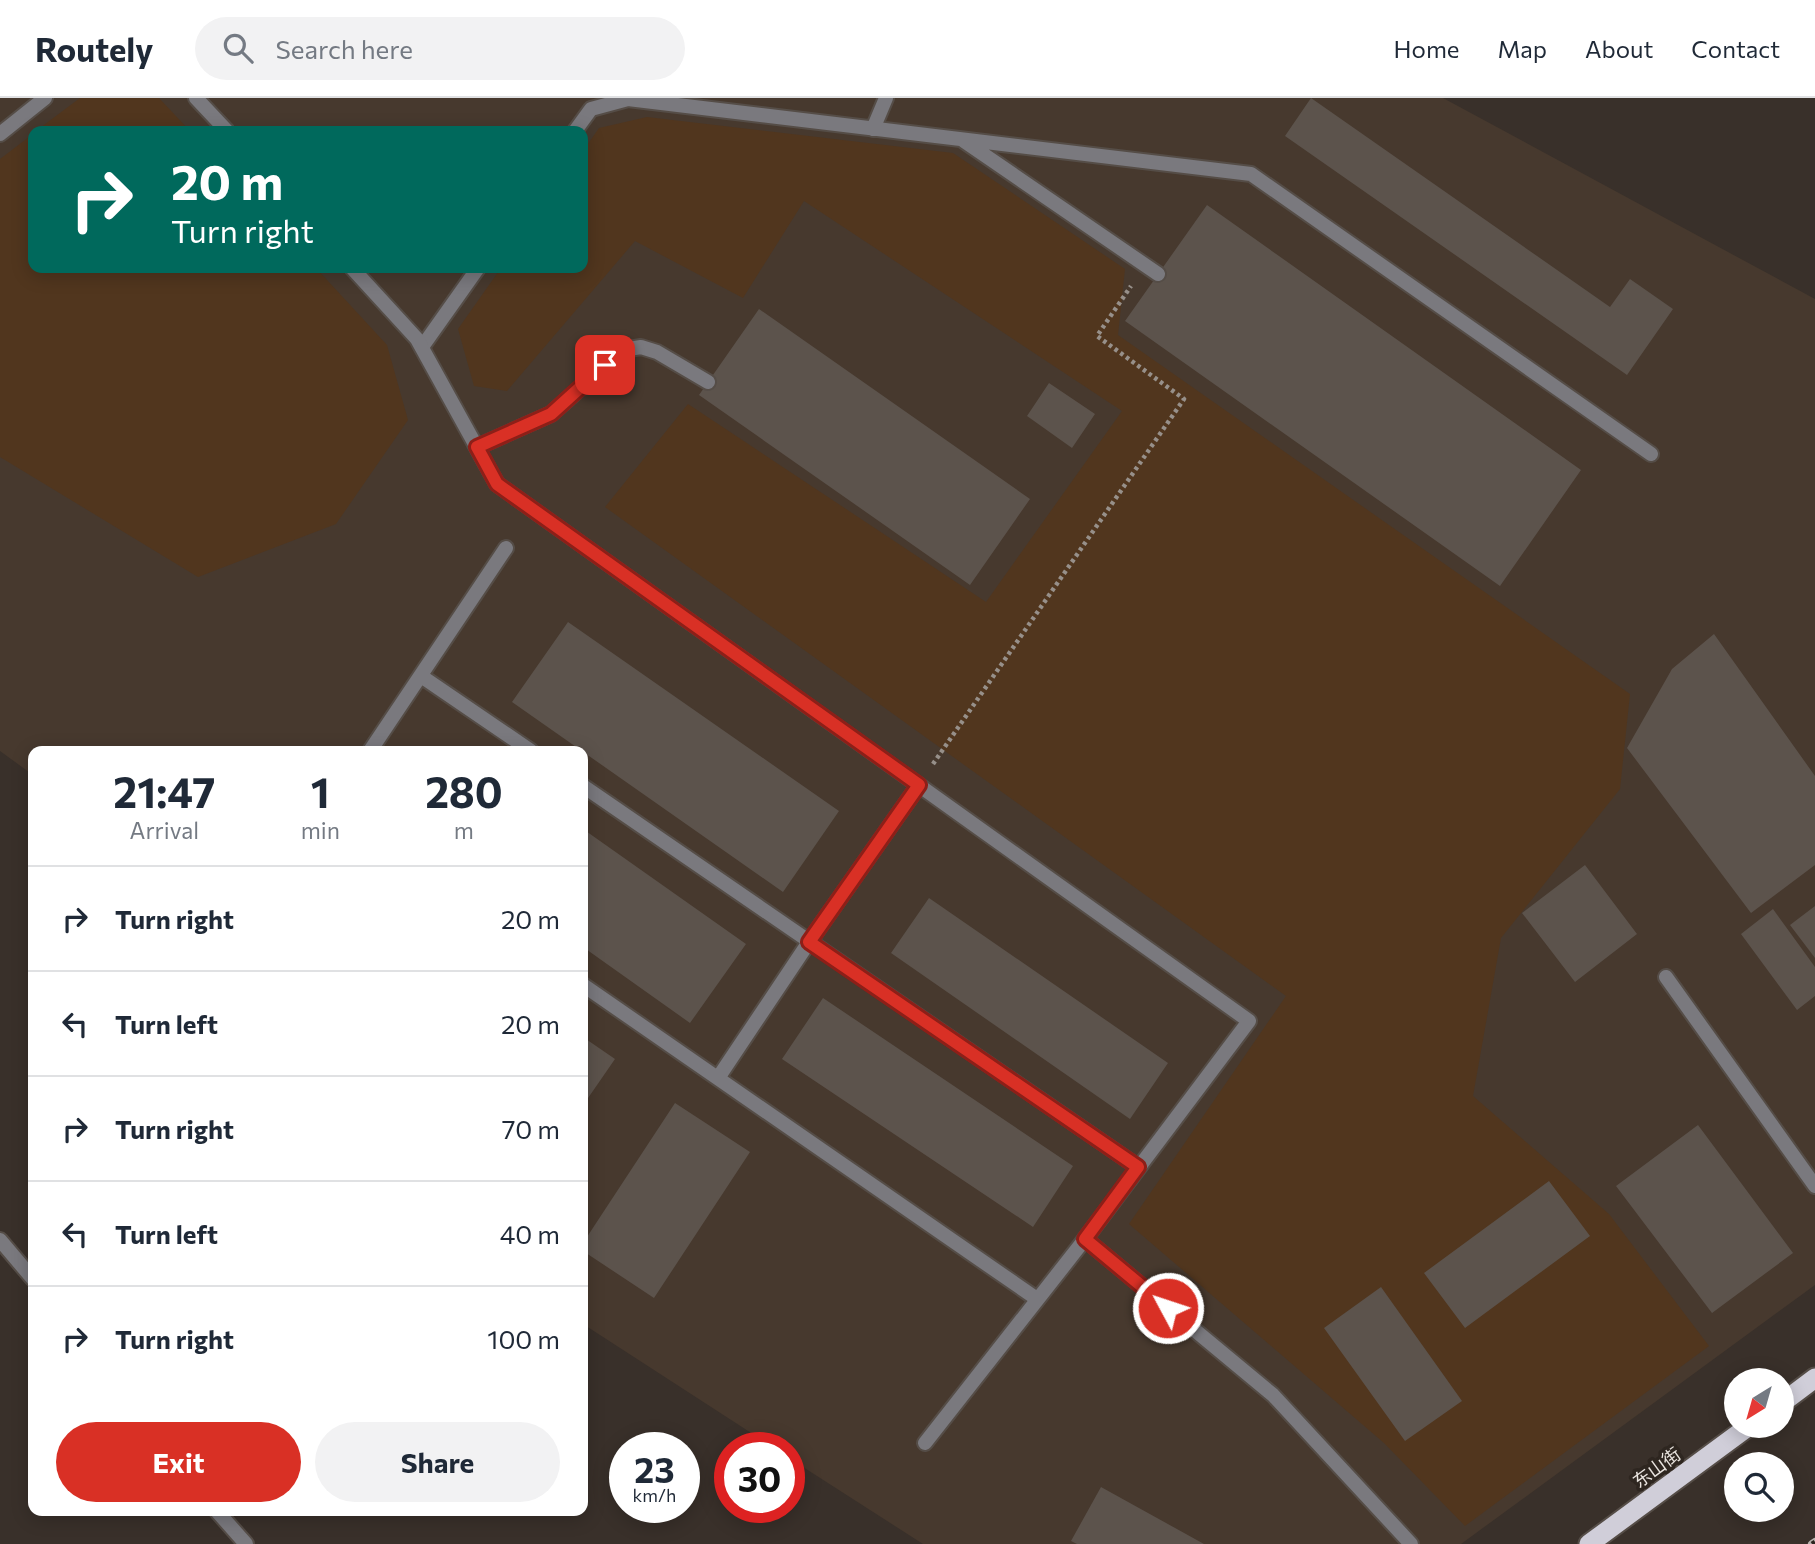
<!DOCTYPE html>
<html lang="en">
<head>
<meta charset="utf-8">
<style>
	:root { --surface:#fff; --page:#f2f2f3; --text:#1f2937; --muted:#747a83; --line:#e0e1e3; --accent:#d93025 }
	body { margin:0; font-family:Commissioner,"Noto Sans SC",sans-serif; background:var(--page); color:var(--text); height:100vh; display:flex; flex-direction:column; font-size:26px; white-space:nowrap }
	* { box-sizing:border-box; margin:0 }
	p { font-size:23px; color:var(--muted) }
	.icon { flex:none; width:38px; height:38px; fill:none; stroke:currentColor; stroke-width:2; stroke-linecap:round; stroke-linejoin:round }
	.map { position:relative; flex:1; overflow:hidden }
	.sheet { position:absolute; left:28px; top:648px; width:560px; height:770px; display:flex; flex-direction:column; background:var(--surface); border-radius:14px; box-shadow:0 4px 18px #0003 }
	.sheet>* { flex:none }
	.guide { position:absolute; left:28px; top:28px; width:560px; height:147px; border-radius:14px; box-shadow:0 4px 18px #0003; background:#00695c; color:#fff; overflow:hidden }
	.needle { width:46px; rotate:217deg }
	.tools { position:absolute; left:1724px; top:1270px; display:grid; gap:14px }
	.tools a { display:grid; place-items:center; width:70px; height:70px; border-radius:50%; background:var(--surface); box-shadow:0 4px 18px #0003; font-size:35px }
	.speed { position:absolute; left:609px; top:1334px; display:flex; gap:14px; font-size:35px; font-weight:700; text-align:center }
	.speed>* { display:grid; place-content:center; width:91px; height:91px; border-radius:50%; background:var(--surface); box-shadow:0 4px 18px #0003; line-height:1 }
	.speed small { font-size:18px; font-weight:400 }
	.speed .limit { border:10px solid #d22; background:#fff; color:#111 }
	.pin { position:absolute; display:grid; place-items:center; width:60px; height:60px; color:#fff; margin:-30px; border-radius:14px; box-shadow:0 4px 10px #0006 }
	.me { position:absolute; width:77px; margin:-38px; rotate:310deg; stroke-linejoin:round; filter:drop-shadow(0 0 5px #0008) }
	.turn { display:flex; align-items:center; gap:24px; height:147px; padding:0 28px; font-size:32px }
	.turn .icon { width:91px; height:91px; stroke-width:2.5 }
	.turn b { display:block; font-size:49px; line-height:60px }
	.eta { display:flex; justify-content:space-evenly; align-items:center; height:119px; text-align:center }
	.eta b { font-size:42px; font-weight:700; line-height:49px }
	.primary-button { display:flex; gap:14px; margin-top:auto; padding:14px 28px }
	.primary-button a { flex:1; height:80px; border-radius:42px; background:var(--accent); color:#fff; font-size:28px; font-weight:700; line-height:80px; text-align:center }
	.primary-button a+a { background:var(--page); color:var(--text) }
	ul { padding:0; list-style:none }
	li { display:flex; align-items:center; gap:21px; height:105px; padding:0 28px; border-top:2px solid var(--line) }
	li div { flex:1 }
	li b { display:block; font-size:26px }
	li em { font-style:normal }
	header { display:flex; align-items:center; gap:42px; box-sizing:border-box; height:98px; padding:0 35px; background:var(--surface); border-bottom:2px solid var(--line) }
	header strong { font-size:33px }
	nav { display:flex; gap:38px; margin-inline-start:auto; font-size:24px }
	.search { width:490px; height:63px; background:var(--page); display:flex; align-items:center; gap:18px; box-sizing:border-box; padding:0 24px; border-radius:38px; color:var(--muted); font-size:26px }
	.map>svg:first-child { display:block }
	.built { fill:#47392e; fill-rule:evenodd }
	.green { fill:#51361e }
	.building { fill:#5c534c }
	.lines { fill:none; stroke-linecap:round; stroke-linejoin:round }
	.service-casing { stroke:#554d47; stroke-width:18 }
	.minor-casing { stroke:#554d47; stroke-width:18 }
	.trunk-casing { stroke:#554d47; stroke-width:23 }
	.path { stroke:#97908a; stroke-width:4.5; stroke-dasharray:3.5 3.5; stroke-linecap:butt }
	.service { stroke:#7a797e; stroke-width:14 }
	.minor { stroke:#7a797e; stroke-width:14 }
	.trunk { stroke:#d0ced9; stroke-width:19 }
	.rail-casing { stroke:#b9b3ae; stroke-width:8 }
	.rail { stroke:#2e2620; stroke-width:5; stroke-dasharray:16; stroke-linecap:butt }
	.route-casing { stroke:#8d1f18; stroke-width:18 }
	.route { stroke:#d93025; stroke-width:12 }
	.labels { text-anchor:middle; stroke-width:7; stroke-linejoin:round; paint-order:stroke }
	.street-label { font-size:18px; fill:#e9e4df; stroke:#2e2620 }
</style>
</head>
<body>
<header>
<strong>Routely</strong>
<div class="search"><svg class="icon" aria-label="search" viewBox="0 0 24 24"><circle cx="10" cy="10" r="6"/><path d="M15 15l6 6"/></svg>Search here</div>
<nav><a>Home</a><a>Map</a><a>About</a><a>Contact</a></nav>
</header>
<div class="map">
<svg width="1815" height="1446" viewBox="0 0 1815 1446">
	<rect width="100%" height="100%" fill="#39302a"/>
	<path class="built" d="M 0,0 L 1443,0 L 1815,201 L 1815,1187 L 1461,1446 L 923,1446 L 789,1360 L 789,1349 L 773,1349 L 583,1226 L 583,653 L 33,653 L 33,677 L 0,653 ZM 33,33 L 583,33 L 583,170 L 33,170 Z"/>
	<path class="green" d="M 80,0 L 159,0 L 190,33 L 36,33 Z
		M 647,19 L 953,55 L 1125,171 L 1118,237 L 1630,596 L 1620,691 L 1501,840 L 1473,998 L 1609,1116 L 1709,1248 L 1465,1428 L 1384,1345 L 1129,1126 L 1286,898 L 605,409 L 688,306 L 986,504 L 1122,313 L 804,103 L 743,200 L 635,143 L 507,293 L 474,288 L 458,231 L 501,170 L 583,170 L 583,53 L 599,30 Z
		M 33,36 L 33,170 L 316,170 L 387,247 L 408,322 L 336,426 L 198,479 L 0,359 L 0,61 Z"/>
	<path class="building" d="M 1311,0 L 1610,209 L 1630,181 L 1673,211 L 1627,277 L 1285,38 Z
		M 1207,107 L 1581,372 L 1500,488 L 1125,223 Z
		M 759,211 L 1030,401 L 970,487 L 699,297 Z
		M 1049,285 L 1095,316 L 1072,350 L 1027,318 Z
		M 568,524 L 839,713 L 783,794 L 512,604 Z
		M 1714,536 L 1815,678 L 1815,767 L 1751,815 L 1627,650 L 1672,571 Z
		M 583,731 L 746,846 L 690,925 L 583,849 Z
		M 1585,767 L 1637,836 L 1575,884 L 1522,815 Z
		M 929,800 L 1168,965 L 1130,1021 L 891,855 Z
		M 1815,808 L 1815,860 L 1790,827 Z
		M 1773,811 L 1815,869 L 1815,898 L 1797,912 L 1741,836 Z
		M 823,900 L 1073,1068 L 1033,1129 L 782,961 Z
		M 583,939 L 615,961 L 586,1003 L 583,1001 Z
		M 675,1005 L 750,1054 L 654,1200 L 583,1153 L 583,1145 Z
		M 1698,1027 L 1793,1155 L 1712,1215 L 1616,1088 Z
		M 1549,1083 L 1590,1138 L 1465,1230 L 1424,1175 Z
		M 1381,1189 L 1462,1303 L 1405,1343 L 1324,1230 Z
		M 1101,1389 L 1204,1446 L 1077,1446 L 1071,1443 Z"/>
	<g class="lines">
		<g class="service-casing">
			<path id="service" d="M 873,31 L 886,0
				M 575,33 L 591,11 L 628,1 L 1251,76 L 1651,356
				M 0,36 L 45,0
				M 964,43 L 1158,176
				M 422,249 L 478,170
				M 477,349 L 551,316 L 623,252 L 641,249 L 657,254 L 708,284
				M 421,578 L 531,653
				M 370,653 L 506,450
				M 583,688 L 1138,1069
				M 1666,879 L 1815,1088
				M 583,887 L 1037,1201
				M 718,980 L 809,844 L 919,687
				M 0,1142 L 33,1181
				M 925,1345 L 1085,1141
				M 216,1412 L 246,1446"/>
		</g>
		<g class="minor-casing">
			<path id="minor" d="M 196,0 L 227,33
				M 352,170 L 417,241 L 497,386 L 1249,923 L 1085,1141 L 1273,1297 L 1411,1446"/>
		</g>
		<g class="trunk-casing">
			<path id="trunk" d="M 1782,1305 L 1815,1280
				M 1589,1446 L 1749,1328"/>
		</g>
		<path class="path" d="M 933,666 L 1184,301 L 1097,238 L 1131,188"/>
		<use href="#service" class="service"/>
		<use href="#minor" class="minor"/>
		<use href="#trunk" class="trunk"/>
		<g class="rail-casing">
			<path id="rail" d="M 1812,1446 L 1815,1444"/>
		</g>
		<use href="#rail" class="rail"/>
	</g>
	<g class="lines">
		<g class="route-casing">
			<path id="route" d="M 605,267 L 551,316 L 477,349 L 497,386 L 919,687 L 809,844 L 1138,1069 L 1085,1141 L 1168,1210"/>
		</g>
		<use href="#route" class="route"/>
	</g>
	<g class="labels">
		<g class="street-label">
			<text transform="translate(1657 1370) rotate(-36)" y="6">东山街</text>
		</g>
	</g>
</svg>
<div class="tools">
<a><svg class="needle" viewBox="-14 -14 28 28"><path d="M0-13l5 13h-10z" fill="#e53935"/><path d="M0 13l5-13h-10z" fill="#747a83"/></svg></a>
<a><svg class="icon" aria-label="search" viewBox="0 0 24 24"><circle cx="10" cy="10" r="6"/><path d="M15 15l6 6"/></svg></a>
</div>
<div class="speed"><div>23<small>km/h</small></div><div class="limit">30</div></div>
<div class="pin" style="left:605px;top:267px;background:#d93025"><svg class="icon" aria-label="arrive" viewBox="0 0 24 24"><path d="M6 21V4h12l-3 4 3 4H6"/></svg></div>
<svg class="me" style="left:1168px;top:1210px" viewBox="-20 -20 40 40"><circle r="17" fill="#d93025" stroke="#fff" stroke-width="3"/><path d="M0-11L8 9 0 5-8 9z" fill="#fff"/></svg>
<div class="guide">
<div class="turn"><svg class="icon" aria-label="right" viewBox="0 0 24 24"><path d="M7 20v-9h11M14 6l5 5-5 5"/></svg><div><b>20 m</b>Turn right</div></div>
</div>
<section class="sheet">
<div class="eta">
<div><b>21:47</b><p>Arrival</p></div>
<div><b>1</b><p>min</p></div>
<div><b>280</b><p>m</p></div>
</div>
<ul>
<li><svg class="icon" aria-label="right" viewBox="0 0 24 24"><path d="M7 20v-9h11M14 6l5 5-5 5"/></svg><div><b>Turn right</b></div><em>20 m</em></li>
<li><svg class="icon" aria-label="left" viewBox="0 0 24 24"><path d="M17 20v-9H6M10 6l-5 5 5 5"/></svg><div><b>Turn left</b></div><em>20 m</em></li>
<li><svg class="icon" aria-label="right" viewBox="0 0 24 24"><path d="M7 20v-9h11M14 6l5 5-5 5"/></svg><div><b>Turn right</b></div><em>70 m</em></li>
<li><svg class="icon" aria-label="left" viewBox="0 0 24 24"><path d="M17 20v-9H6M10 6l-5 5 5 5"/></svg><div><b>Turn left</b></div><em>40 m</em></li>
<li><svg class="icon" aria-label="right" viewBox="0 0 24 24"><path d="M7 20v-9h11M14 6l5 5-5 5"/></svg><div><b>Turn right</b></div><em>100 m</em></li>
</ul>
<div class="primary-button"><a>Exit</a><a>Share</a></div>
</section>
</div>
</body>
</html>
